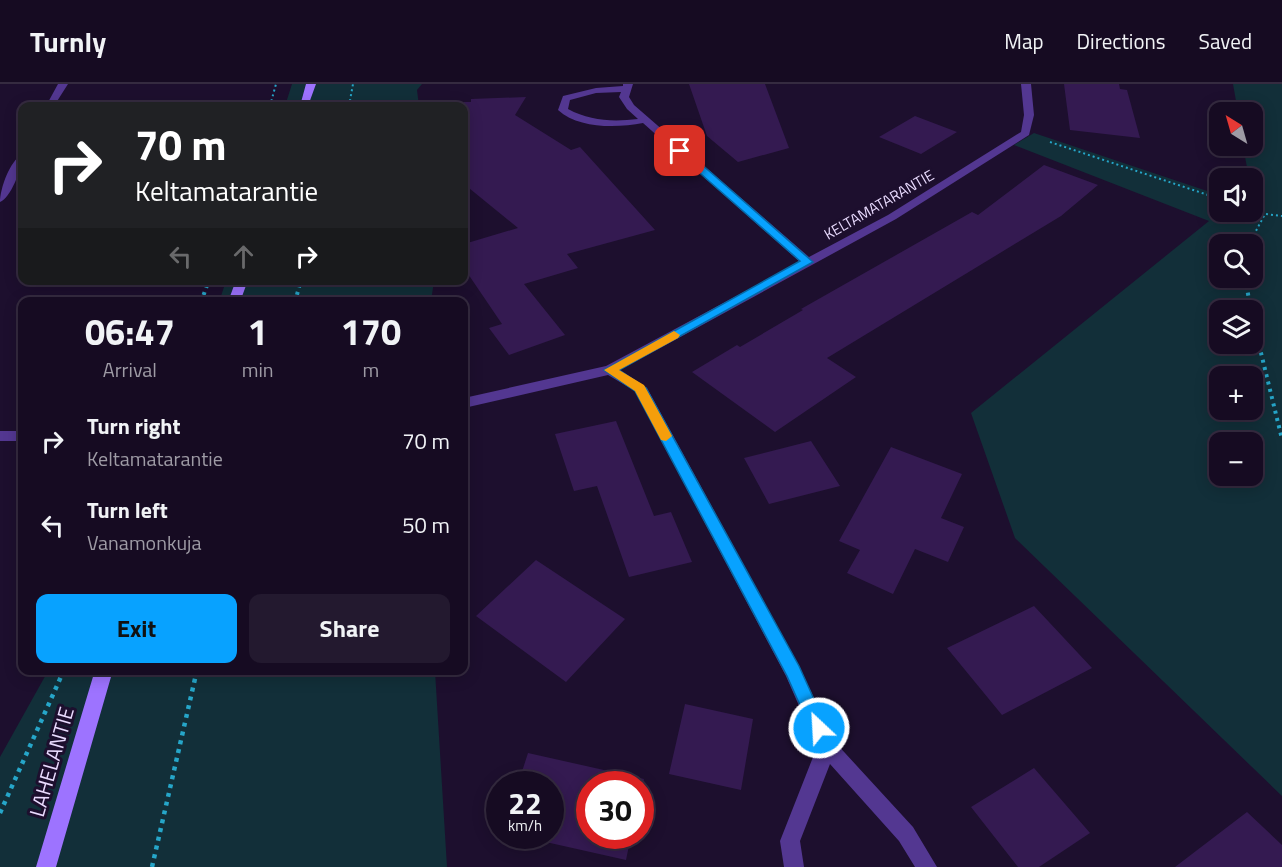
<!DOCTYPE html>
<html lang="en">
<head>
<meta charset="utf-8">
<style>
	:root { --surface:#160b22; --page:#23192f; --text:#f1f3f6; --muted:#9e9ba5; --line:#352b40; --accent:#08a2ff }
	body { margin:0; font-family:"Titillium Web",sans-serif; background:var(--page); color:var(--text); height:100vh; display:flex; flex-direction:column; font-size:22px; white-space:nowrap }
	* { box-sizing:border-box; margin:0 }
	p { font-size:20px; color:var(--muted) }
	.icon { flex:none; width:33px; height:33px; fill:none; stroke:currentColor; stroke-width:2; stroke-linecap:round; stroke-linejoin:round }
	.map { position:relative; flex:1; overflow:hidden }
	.side { position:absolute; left:18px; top:213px; width:450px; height:378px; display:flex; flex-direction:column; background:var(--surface); border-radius:12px; box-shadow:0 3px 15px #0003,0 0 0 2px var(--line) }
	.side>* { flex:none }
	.top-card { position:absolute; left:18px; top:18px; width:450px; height:183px; border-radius:12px; box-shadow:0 3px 15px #0003,0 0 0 2px var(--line); background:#202124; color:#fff; overflow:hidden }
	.needle { width:39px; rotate:323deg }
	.tools { position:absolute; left:1209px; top:18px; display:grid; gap:12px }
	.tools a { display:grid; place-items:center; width:54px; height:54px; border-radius:12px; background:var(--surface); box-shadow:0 3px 15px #0003,0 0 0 2px var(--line); font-size:30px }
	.speed { position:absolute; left:486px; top:687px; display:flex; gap:12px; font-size:30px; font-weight:700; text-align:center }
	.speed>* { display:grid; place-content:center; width:78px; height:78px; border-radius:50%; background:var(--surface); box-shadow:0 3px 15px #0003,0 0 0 2px var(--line); line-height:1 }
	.speed small { font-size:15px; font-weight:400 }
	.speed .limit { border:9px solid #d22; background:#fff; color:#111 }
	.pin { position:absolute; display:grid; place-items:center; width:51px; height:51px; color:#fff; margin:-26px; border-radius:12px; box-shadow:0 3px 9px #0006 }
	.me { position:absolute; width:66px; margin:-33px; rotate:335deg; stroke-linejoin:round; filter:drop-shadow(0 0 4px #0008) }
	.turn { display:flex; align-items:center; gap:21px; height:126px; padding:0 18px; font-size:27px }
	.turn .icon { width:78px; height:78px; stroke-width:2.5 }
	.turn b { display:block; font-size:42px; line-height:51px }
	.lanes { display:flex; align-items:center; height:57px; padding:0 18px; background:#0003; justify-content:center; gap:30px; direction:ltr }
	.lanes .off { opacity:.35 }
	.eta { display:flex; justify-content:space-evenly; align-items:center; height:102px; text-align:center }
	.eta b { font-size:36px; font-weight:700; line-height:42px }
	.button { display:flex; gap:12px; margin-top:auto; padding:12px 18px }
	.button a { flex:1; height:69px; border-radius:12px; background:var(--accent); color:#111; font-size:24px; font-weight:700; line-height:69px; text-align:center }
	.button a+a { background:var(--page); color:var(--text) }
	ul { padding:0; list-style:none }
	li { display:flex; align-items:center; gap:18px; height:84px; padding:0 18px }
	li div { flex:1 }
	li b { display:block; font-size:22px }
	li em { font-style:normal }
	header { display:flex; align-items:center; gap:36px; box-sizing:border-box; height:84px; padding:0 30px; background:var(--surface); border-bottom:2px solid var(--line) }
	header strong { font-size:28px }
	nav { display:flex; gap:33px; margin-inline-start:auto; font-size:21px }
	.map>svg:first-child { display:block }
	.green { fill:#122f39; fill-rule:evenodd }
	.building { fill:#341a51 }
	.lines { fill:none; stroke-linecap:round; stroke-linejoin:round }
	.path-far2 { stroke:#26a6c9; stroke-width:2; stroke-dasharray:2 3; stroke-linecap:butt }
	.path-far1 { stroke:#26a6c9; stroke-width:4; stroke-dasharray:3 4.5; stroke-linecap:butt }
	.path { stroke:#26a6c9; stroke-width:4.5; stroke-dasharray:4 5; stroke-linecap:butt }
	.street { fill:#533791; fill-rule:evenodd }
	.secondary { fill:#9d73ff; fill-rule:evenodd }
	.route { fill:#08a2ff; stroke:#0569a6; stroke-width:1.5 }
	.slow { fill:#f59e0b }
	.labels { text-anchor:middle; stroke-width:6; stroke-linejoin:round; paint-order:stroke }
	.far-street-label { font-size:15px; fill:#eadcff; stroke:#1d0f2e }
	.near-street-label { font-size:21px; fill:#eadcff; stroke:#1d0f2e }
</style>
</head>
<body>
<header>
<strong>Turnly</strong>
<nav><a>Map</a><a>Directions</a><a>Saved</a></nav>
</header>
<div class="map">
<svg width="1282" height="783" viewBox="0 0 1282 783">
	<rect width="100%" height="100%" fill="#1d0f2e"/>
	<path class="green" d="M 292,0 L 422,0 L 417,6 L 419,22 L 285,22 Z
		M 1233,0 L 1282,0 L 1282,712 L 1015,454 L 971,329 L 1209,137 L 1014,61 L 1034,49 L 1219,111 L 1220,128 L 1252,128 L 1252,94 L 1249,94 L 1243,62 L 1252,62 L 1252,28 L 1238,28 ZM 1220,160 L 1252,160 L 1252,194 L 1220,194 ZM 1252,226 L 1252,260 L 1220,260 L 1220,226 ZM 1220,292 L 1252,292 L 1252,326 L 1220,326 ZM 1220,358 L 1252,358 L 1252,392 L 1220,392 Z
		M 226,197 L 434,197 L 431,217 L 219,218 Z
		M 48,587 L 435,587 L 447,783 L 0,783 L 0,673 Z"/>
	<path class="building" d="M 689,0 L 765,0 L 789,64 L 738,78 L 707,52 Z
		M 1064,0 L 1119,0 L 1120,5 L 1127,6 L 1140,54 L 1070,46 Z
		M 526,13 L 515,31 L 571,66 L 580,63 L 655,146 L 567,170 L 578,184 L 524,200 L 565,251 L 509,271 L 489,244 L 502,240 L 464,184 L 464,160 L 518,144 L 464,100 L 464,18 L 471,18 L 471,15 Z
		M 915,32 L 957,48 L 921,70 L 879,53 Z
		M 1044,81 L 1098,101 L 1061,132 L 827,274 L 856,293 L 775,348 L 692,288 L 737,261 L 740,263 L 803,226 L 801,225 L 972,128 L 978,131 Z
		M 616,337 L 654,432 L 671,428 L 692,478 L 629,493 L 597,402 L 574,407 L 555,350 Z
		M 811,357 L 840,402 L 769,420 L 744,374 Z
		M 891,363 L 962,390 L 941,434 L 964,443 L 948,478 L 915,465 L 893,510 L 847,489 L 860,466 L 839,457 Z
		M 536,476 L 625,535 L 566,598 L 476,532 Z
		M 1034,522 L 1092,584 L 1002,631 L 947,564 Z
		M 685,620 L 753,635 L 741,706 L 669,690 Z
		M 528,669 L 644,695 L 640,710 L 640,700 L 590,700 L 590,752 L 631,752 L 626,776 L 519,752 L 550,752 L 550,700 L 518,700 Z
		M 1034,684 L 1090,749 L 1039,783 L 1018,783 L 971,723 Z
		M 1247,728 L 1282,761 L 1282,783 L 1175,783 Z"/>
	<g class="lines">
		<path class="path-far2" d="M 270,22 L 276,0
			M 349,22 L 353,0
			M 1050,58 L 1220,115
			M 1252,126 L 1265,130
			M 1249,160 L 1265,130 L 1282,132"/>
		<path class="path-far1" d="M 1245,194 L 1251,226
			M 201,218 L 209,196
			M 295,218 L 301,196
			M 1252,232 L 1282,355"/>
		<path class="path" d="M 0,729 L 64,586
			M 152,783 L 197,586"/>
		<path class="street" d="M 58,0 L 68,0 L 54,22 L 46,22 Z
			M 623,0 L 633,0 L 629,13 L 634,21 L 809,173 L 888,131 L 1021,48 L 1024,31 L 1021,0 L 1031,0 L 1034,31 L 1029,51 L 896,135 L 620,286 L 647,304 L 799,582 L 834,657 L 913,743 L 937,783 L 915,783 L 899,757 L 830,680 L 800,757 L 804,783 L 784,783 L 780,757 L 817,663 L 786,592 L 635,307 L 608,291 L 464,324 L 464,314 L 606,282 L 800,178 L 643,39 C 617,44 579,45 558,26 L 563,12 L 596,4 L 623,2 ZM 621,8 L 619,13 L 627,25 L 638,35 C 613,38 590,37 568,25 L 570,16 L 596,9 Z
			M 22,71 C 23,82 11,114 0,118 C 0,105 10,76 22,71 Z
			M 0,347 L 22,347 L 22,357 L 0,357 Z"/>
		<path class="secondary" d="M 306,0 L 316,0 L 308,22 L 300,22 Z
			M 236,196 L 248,196 L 240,218 L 228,218 Z
			M 95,586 L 113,586 L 56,783 L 36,783 Z"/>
	</g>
	<path class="route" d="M 677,65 L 684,65 L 813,178 L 619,286 L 646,304 L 799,582 L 827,644 L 825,650 L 819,652 L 813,650 L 787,592 L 635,307 L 604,286 L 800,177 L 677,69 Z"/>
	<path class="slow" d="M 674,247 L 680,251 L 678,254 L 619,286 L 644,301 L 672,352 L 666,357 L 661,356 L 635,307 L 604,286 Z"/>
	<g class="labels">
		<g class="far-street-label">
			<text transform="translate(879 121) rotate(-30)" y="5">KELTAMATARANTIE</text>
		</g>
		<g class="near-street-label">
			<text transform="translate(52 678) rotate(-74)" y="7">LAHELANTIE</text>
		</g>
	</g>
</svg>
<div class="tools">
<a><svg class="needle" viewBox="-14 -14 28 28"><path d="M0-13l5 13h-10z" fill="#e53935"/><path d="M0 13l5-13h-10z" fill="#9e9ba5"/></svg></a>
<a><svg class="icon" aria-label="sound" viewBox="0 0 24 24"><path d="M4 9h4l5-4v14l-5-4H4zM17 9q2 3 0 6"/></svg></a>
<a><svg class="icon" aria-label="search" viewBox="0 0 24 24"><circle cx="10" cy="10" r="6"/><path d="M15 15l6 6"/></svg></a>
<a><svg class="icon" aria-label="layers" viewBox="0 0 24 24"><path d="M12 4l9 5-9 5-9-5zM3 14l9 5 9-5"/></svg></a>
<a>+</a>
<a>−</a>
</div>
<div class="speed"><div>22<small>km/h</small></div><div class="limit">30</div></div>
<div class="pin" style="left:680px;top:67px;background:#d93025"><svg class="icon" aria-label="arrive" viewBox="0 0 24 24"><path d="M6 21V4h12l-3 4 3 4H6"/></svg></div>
<svg class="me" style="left:819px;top:644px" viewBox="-20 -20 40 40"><circle r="17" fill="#08a2ff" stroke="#fff" stroke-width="3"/><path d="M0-11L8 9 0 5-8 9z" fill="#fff"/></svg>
<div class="top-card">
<div class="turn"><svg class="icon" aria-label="right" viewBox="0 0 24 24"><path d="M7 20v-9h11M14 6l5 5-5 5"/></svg><div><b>70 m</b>Keltamatarantie</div></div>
<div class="lanes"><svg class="icon off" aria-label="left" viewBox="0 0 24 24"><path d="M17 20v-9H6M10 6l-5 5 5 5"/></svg><svg class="icon off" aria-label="ahead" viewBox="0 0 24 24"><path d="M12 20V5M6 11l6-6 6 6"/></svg><svg class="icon" aria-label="right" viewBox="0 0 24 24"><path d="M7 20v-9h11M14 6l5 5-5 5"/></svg></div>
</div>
<section class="side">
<div class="eta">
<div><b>06:47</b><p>Arrival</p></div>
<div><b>1</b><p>min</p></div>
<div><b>170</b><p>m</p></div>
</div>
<ul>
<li><svg class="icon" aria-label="right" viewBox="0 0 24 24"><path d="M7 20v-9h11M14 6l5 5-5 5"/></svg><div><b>Turn right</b><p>Keltamatarantie</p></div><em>70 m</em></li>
<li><svg class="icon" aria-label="left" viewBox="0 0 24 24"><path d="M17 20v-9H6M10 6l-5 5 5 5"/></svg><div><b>Turn left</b><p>Vanamonkuja</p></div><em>50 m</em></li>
</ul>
<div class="button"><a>Exit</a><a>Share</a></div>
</section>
</div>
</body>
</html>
